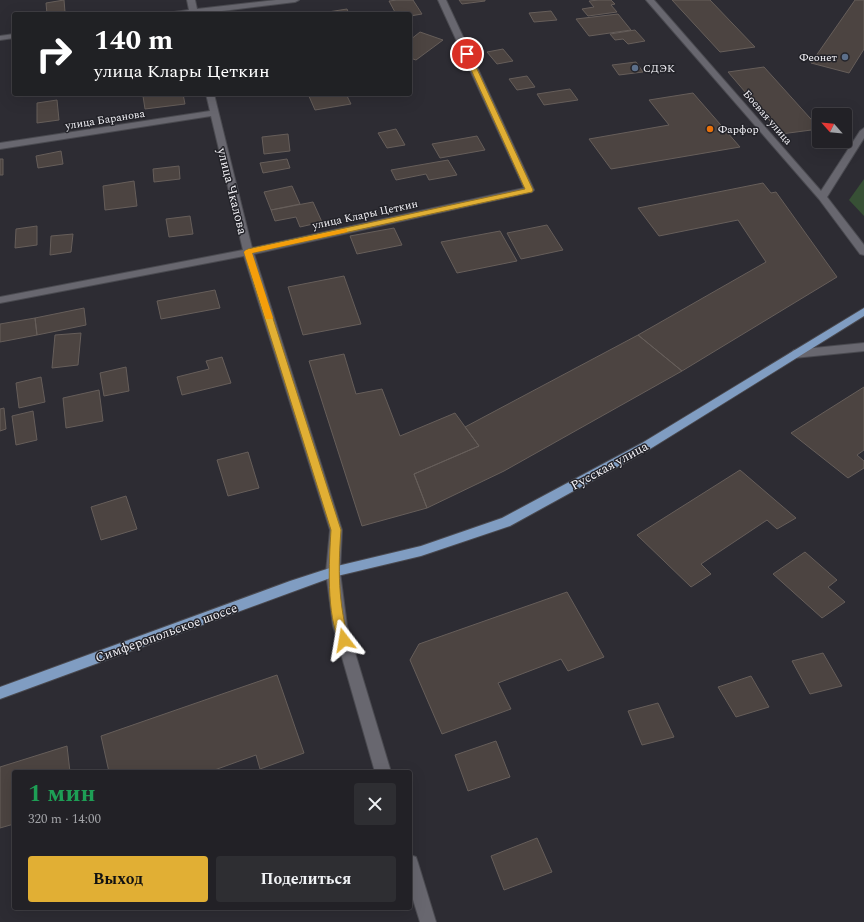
<!DOCTYPE html>
<html lang="ru">
<head>
<meta charset="utf-8">
<style>
	:root { --surface:#222126; --page:#2e2e32; --text:#f1f3f6; --muted:#a2a3a7; --line:#3f3e43; --accent:#e1af34 }
	body { margin:0; font-family:Spectral,serif; background:var(--page); color:var(--text); height:100vh; display:flex; flex-direction:column; font-size:15px; white-space:nowrap }
	* { box-sizing:border-box; margin:0 }
	p { font-size:13px; color:var(--muted) }
	.icon { flex:none; width:22px; height:22px; fill:none; stroke:currentColor; stroke-width:2; stroke-linecap:round; stroke-linejoin:round }
	.map { position:relative; flex:1; overflow:hidden }
	.sheet { position:absolute; left:12px; top:770px; width:400px; height:140px; display:flex; flex-direction:column; background:var(--surface); border-radius:4px; box-shadow:0 4px 16px #0002,0 0 0 1px var(--line) }
	.sheet>* { flex:none }
	.guide { position:absolute; left:12px; top:12px; width:400px; height:84px; border-radius:4px; box-shadow:0 4px 16px #0002,0 0 0 1px var(--line); background:#202124; color:#fff; overflow:hidden }
	.needle { width:26px; rotate:297deg }
	.tools { position:absolute; left:812px; top:108px; display:grid; gap:8px }
	.tools a { display:grid; place-items:center; width:40px; height:40px; border-radius:4px; background:var(--surface); box-shadow:0 4px 16px #0002,0 0 0 1px var(--line); font-size:20px }
	.pin { position:absolute; display:grid; place-items:center; width:34px; height:34px; color:#fff; margin:-17px; border:2px solid #fff; border-radius:50%; box-shadow:0 1px 4px #0007 }
	.me { position:absolute; width:44px; margin:-22px; rotate:346deg; stroke-linejoin:round; filter:drop-shadow(0 0 3px #0008) }
	.turn { display:flex; align-items:center; gap:14px; height:84px; padding:0 16px; font-size:18px }
	.turn .icon { width:52px; height:52px; stroke-width:2.5 }
	.turn b { display:block; font-size:28px; line-height:34px }
	.round { display:grid; place-items:center; flex:none; width:42px; height:42px; border-radius:4px; background:var(--page) }
	.summary { display:flex; align-items:center; justify-content:space-between; height:68px; padding:0 16px }
	h1 { font-size:24px; font-weight:700; line-height:30px; color:#1e9e55 }
	.button { display:flex; gap:8px; margin-top:auto; padding:8px 16px }
	.button a { flex:1; height:46px; border-radius:4px; background:var(--accent); color:#111; font-size:16px; font-weight:700; line-height:46px; text-align:center }
	.button a+a { background:var(--page); color:var(--text) }
	.map>svg:first-child { display:block }
	.green { fill:#375035 }
	.building { fill:#4c4441; stroke:#665e5a }
	.lines { fill:none; stroke-linecap:round; stroke-linejoin:round }
	.minor-casing { stroke:#4a4a50; stroke-width:2 }
	.major-casing { stroke:#4a4a50; stroke-width:2 }
	.minor { fill:#68676f; fill-rule:evenodd }
	.major { fill:#809dc2; fill-rule:evenodd }
	.route { fill:#e1af34; stroke:#927222 }
	.slow { fill:#f59e0b }
	.service-dot { fill:#5c6f8a; stroke:#232329; stroke-width:1.5 }
	.food-dot { fill:#e8710a; stroke:#232329; stroke-width:1.5 }
	.labels { text-anchor:middle; stroke-width:3; stroke-linejoin:round; paint-order:stroke }
	.far-poi-label { font-size:11px; fill:#f3f2f7; stroke:#232329; text-anchor:start }
	.far-street-label { font-size:11px; fill:#f3f2f7; stroke:#232329 }
	.street-label { font-size:13px; fill:#f3f2f7; stroke:#232329 }
</style>
</head>
<body>
<div class="map">
<svg width="864" height="922" viewBox="0 0 864 922">
	<rect width="100%" height="100%" fill="#2d2c33"/>
	<path class="green" d="M 864,179 L 864,216 L 849,200 Z"/>
	<path class="building" d="M 64,0 L 65,12 L 47,14 L 46,3 Z
		M 397,0 L 413,0 L 422,14 L 410,16 L 410,14 L 396,14 L 389,1 Z
		M 459,0 L 485,0 L 485,1 L 462,4 Z
		M 599,0 L 611,0 L 615,4 L 611,5 L 617,12 L 588,16 L 582,9 L 594,7 L 589,1 Z
		M 672,0 L 710,0 L 755,47 L 720,52 Z
		M 855,0 L 864,0 L 864,49 L 849,73 L 811,63 Z
		M 347,9 L 349,14 L 329,14 L 328,12 Z
		M 551,11 L 557,20 L 534,22 L 529,13 Z
		M 618,14 L 631,30 L 589,36 L 576,19 Z
		M 635,30 L 645,41 L 628,44 L 623,39 L 615,40 L 610,34 Z
		M 420,32 L 443,40 L 416,60 L 410,58 L 410,40 Z
		M 503,49 L 513,61 L 497,64 L 487,52 Z
		M 636,62 L 643,72 L 619,75 L 612,65 Z
		M 764,67 L 819,128 L 819,129 L 781,134 L 728,72 Z
		M 527,76 L 535,87 L 517,90 L 509,79 Z
		M 570,89 L 578,100 L 544,105 L 537,94 Z
		M 693,93 L 740,147 L 611,169 L 589,139 L 669,125 L 649,100 Z
		M 160,94 L 183,94 L 185,104 L 145,109 L 143,96 Z
		M 308,94 L 346,94 L 351,104 L 315,110 Z
		M 57,100 L 59,120 L 37,123 L 37,103 Z
		M 396,129 L 405,145 L 387,148 L 378,133 Z
		M 288,134 L 290,151 L 264,154 L 262,137 Z
		M 477,136 L 485,150 L 440,158 L 432,144 Z
		M 61,151 L 63,164 L 38,168 L 36,156 Z
		M 0,159 L 3,159 L 3,175 L 0,175 Z
		M 287,159 L 290,168 L 263,173 L 260,163 Z
		M 448,160 L 457,175 L 429,180 L 426,174 L 396,180 L 391,170 Z
		M 179,166 L 180,179 L 154,182 L 153,169 Z
		M 134,181 L 137,206 L 105,210 L 103,186 Z
		M 763,183 L 771,193 L 776,192 L 837,277 L 682,371 L 638,335 L 766,262 L 738,220 L 659,236 L 638,208 Z
		M 292,186 L 300,204 L 271,210 L 264,192 Z
		M 313,202 L 322,222 L 300,227 L 296,217 L 275,221 L 271,210 Z
		M 190,216 L 193,234 L 169,237 L 166,219 Z
		M 547,225 L 563,250 L 521,259 L 507,233 Z
		M 37,226 L 37,245 L 15,248 L 16,229 Z
		M 394,228 L 402,245 L 357,254 L 350,236 Z
		M 500,231 L 517,261 L 457,273 L 441,242 Z
		M 73,234 L 71,252 L 50,255 L 51,236 Z
		M 344,276 L 361,324 L 303,335 L 288,287 Z
		M 215,290 L 220,308 L 161,319 L 157,301 Z
		M 84,308 L 86,325 L 37,335 L 35,318 Z
		M 35,318 L 37,335 L 0,342 L 0,324 Z
		M 81,333 L 78,365 L 52,368 L 55,335 Z
		M 638,335 L 682,371 L 504,471 L 427,508 L 414,474 L 479,446 L 465,427 Z
		M 344,354 L 356,394 L 382,389 L 400,436 L 455,413 L 479,446 L 414,474 L 427,508 L 362,526 L 309,361 Z
		M 222,357 L 231,383 L 182,395 L 177,377 L 209,369 L 206,361 Z
		M 126,367 L 129,391 L 104,396 L 100,373 Z
		M 41,377 L 45,402 L 19,408 L 16,383 Z
		M 864,387 L 864,450 L 857,455 L 864,461 L 864,468 L 848,478 L 791,433 Z
		M 99,390 L 103,421 L 66,428 L 63,398 Z
		M 4,408 L 6,429 L 0,431 L 0,409 Z
		M 33,411 L 37,440 L 16,445 L 12,416 Z
		M 248,452 L 259,488 L 228,496 L 217,460 Z
		M 740,470 L 796,518 L 777,529 L 767,520 L 701,564 L 711,574 L 691,587 L 637,535 Z
		M 126,496 L 137,529 L 101,540 L 91,507 Z
		M 805,552 L 837,580 L 828,587 L 845,602 L 822,618 L 773,574 Z
		M 567,592 L 604,657 L 568,671 L 561,659 L 498,683 L 511,709 L 442,734 L 410,660 L 419,644 Z
		M 823,653 L 842,686 L 810,694 L 792,661 Z
		M 277,675 L 304,753 L 260,769 L 256,755 L 209,772 L 109,772 L 101,736 Z
		M 751,676 L 769,707 L 736,717 L 718,687 Z
		M 658,703 L 674,737 L 642,745 L 628,711 Z
		M 496,741 L 510,777 L 468,791 L 455,755 Z
		M 67,746 L 70,772 L 14,772 L 14,824 L 0,828 L 0,767 Z
		M 537,838 L 552,872 L 504,890 L 491,856 Z"/>
	<g class="lines">
		<g class="minor-casing">
			<path id="minor" d="M 187,0 L 195,0 L 197,9 L 276,0 L 299,0 L 295,2 L 198,14 L 170,14 L 174,12 L 189,10 Z
				M 438,0 L 446,0 L 534,190 L 532,192 L 254,254 L 342,530 L 340,572 L 347,626 L 391,772 L 375,772 L 333,626 L 326,572 L 330,530 L 244,256 L 0,303 L 0,297 L 243,250 L 211,116 L 0,149 L 0,143 L 210,111 L 206,94 L 214,94 L 252,248 L 524,188 Z
				M 646,0 L 654,0 L 821,191 L 860,131 L 864,128 L 864,138 L 827,197 L 864,245 L 864,255 L 860,254 L 819,199 Z
				M 14,34 L 14,38 L 0,40 L 0,36 Z
				M 864,343 L 864,351 L 794,358 L 789,354 L 794,350 Z
				M 410,855 L 416,857 L 418,863 L 436,922 L 420,922 L 410,890 Z"/>
		</g>
		<g class="major-casing">
			<path id="major" d="M 864,308 L 864,316 L 650,449 L 510,526 L 421,556 L 333,577 L 0,699 L 0,687 L 290,581 L 333,567 L 421,546 L 502,518 L 642,443 Z"/>
		</g>
		<use href="#minor" class="minor"/>
		<use href="#major" class="major"/>
	</g>
	<path class="route" d="M 467,52 L 470,54 L 533,190 L 532,192 L 252,253 L 341,530 C 338,567 338,604 349,640 L 348,643 L 340,643 C 326,614 329,562 331,530 L 244,252 L 248,249 L 525,189 L 464,54 Z"/>
	<path class="slow" d="M 345,229 L 347,229 L 347,232 L 252,253 L 273,318 L 272,319 L 266,319 L 244,252 L 246,250 Z"/>
	<g class="service-dot">
		<circle cx="845" cy="57" r="4"/>
		<circle cx="635" cy="68" r="4"/>
	</g>
	<circle class="food-dot" cx="710" cy="129" r="4"/>
	<g class="labels">
		<g class="far-poi-label">
			<text x="837" y="61" text-anchor="end">Феонет</text>
			<text x="643" y="72">СДЭК</text>
			<text x="718" y="133">Фарфор</text>
		</g>
		<g class="far-street-label">
			<text transform="translate(768 117) rotate(49)" y="4">Боевая улица</text>
			<text transform="translate(105 119) rotate(-9)" y="4">улица Баранова</text>
			<text transform="translate(365 214) rotate(-12)" y="4">улица Клары Цеткин</text>
		</g>
		<g class="street-label">
			<text transform="translate(233 191) rotate(76)" y="5">улица Чкалова</text>
			<text transform="translate(609 465) rotate(-29)" y="5">Русская улица</text>
			<text transform="translate(166 632) rotate(-20)" y="5">Симферопольское шоссе</text>
		</g>
	</g>
</svg>
<div class="tools">
<a><svg class="needle" viewBox="-14 -14 28 28"><path d="M0-13l5 13h-10z" fill="#e53935"/><path d="M0 13l5-13h-10z" fill="#a2a3a7"/></svg></a>
</div>
<div class="pin" style="left:467px;top:54px;background:#d93025"><svg class="icon" aria-label="arrive" viewBox="0 0 24 24"><path d="M6 21V4h12l-3 4 3 4H6"/></svg></div>
<svg class="me" style="left:344px;top:640px" viewBox="-20 -20 40 40"><path d="M0-17L14 15 0 8-14 15z" fill="#e1af34" stroke="#fff" stroke-width="4"/></svg>
<div class="guide">
<div class="turn"><svg class="icon" aria-label="right" viewBox="0 0 24 24"><path d="M7 20v-9h11M14 6l5 5-5 5"/></svg><div><b>140 m</b>улица Клары Цеткин</div></div>
</div>
<section class="sheet">
<div class="summary"><div><h1>1 мин</h1><p>320 m · 14:00</p></div><a class="round"><svg class="icon" aria-label="close" viewBox="0 0 24 24"><path d="M6 6l12 12M18 6L6 18"/></svg></a></div>
<div class="button"><a>Выход</a><a>Поделиться</a></div>
</section>
</div>
</body>
</html>
